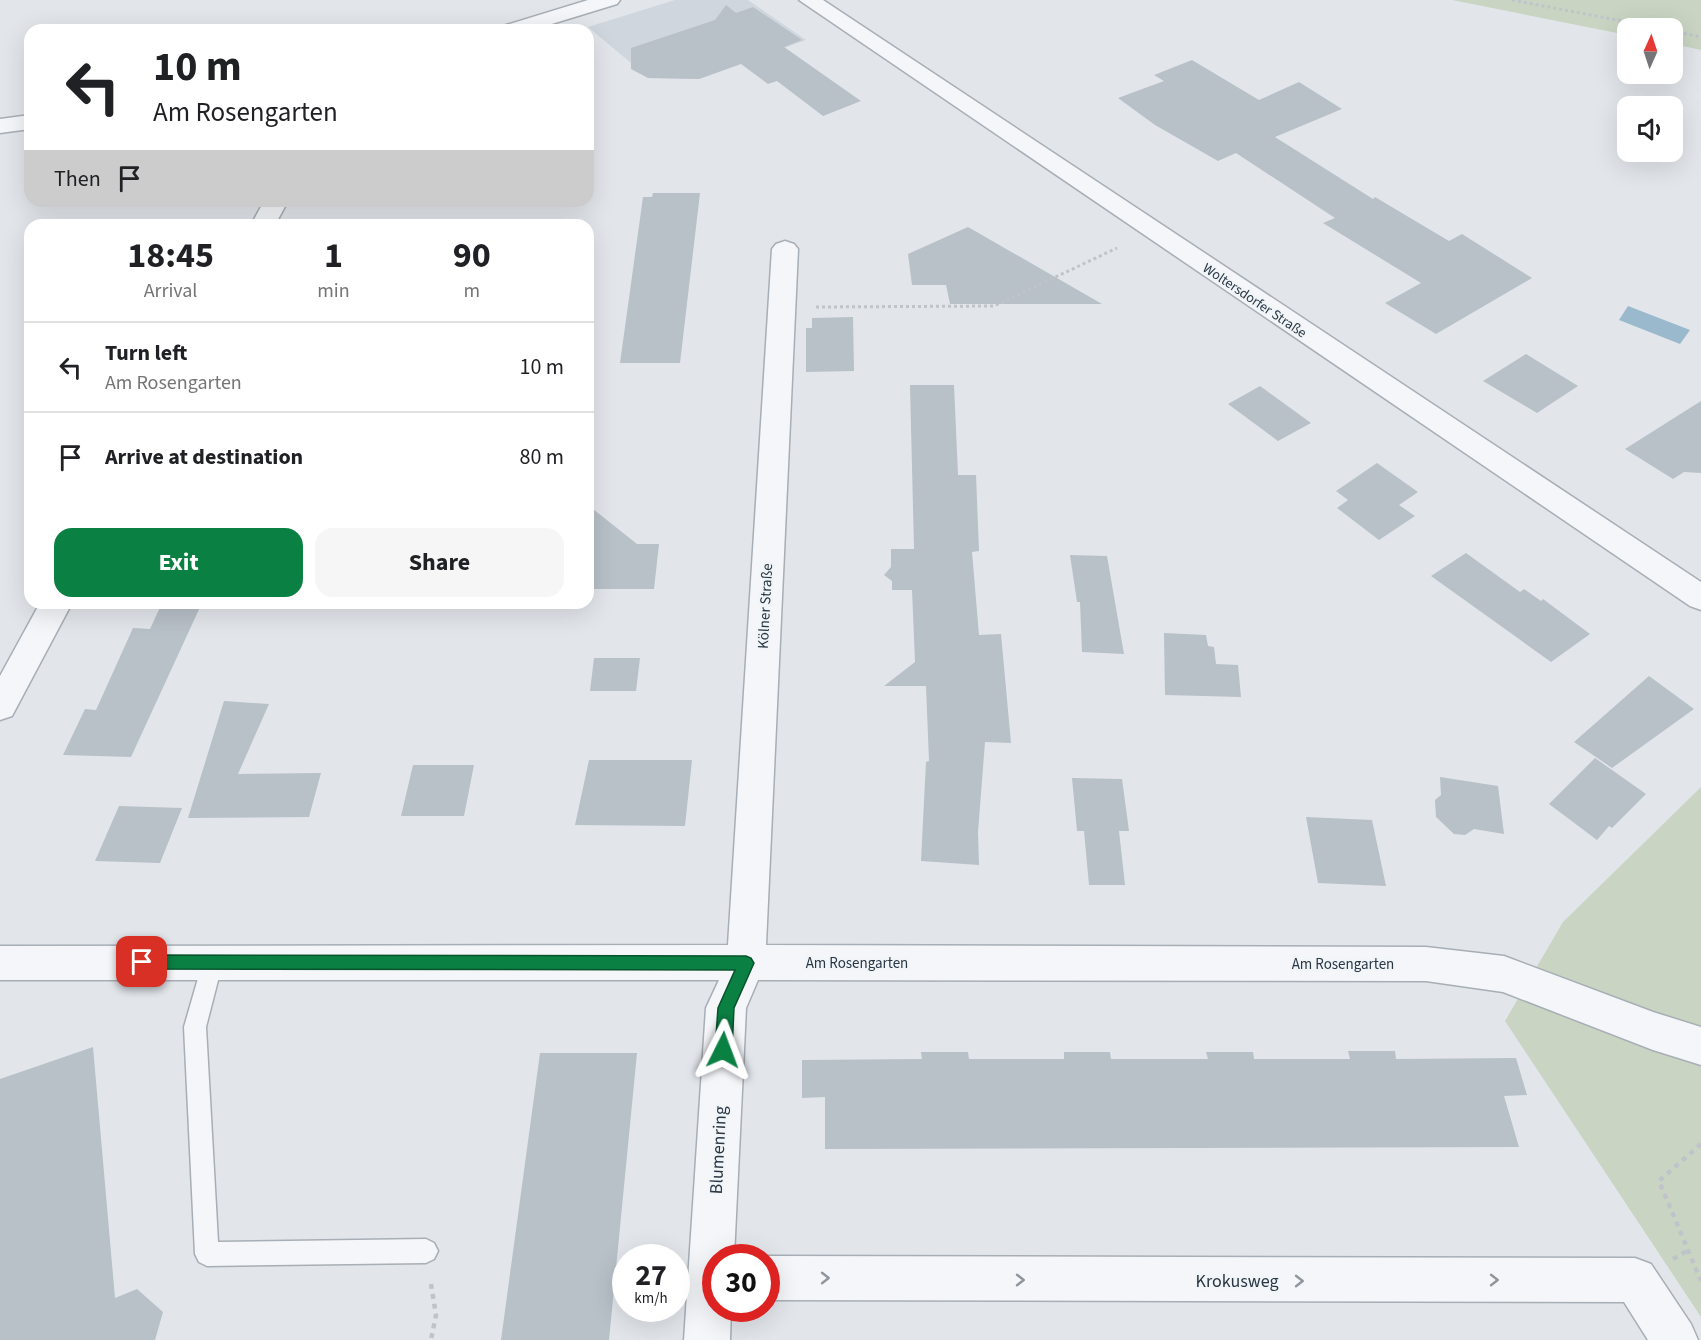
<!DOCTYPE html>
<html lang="en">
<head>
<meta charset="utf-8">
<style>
	:root { --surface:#fff; --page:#f6f6f6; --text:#202124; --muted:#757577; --line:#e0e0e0; --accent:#0b8043 }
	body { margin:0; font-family:"Source Sans 3",sans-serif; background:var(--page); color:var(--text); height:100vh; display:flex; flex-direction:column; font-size:22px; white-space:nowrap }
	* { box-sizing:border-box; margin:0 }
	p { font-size:20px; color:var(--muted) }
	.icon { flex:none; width:33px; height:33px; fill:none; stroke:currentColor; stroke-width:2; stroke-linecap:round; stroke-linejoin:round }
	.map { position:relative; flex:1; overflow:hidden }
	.details { position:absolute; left:24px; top:219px; width:570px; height:390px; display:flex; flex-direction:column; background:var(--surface); border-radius:18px; box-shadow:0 6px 24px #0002 }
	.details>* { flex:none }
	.banner { position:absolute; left:24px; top:24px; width:570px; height:183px; border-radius:18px; box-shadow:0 6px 24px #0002; background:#fff; color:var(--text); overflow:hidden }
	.needle { width:39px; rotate:3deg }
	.fabs { position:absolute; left:1617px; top:18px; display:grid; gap:12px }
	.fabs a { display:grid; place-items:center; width:66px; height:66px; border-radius:12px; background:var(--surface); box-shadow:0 6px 24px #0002; font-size:30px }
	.speed { position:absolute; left:612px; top:1244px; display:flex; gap:12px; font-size:30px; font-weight:700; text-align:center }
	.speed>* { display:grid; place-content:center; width:78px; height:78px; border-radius:50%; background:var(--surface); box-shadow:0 6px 24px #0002; line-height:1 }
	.speed small { font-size:15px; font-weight:400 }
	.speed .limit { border:9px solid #d22; background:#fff; color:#111 }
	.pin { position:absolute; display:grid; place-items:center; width:51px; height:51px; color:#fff; margin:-26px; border-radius:12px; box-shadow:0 3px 9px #0006 }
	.me { position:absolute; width:66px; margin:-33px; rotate:3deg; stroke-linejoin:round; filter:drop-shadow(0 0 4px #0008) }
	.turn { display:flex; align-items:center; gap:21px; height:126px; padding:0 30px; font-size:27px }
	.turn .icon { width:78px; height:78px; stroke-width:2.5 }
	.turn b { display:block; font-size:42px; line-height:51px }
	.then { display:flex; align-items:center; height:57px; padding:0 30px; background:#0003; gap:12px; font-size:22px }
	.eta { display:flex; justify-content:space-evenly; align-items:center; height:102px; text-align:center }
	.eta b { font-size:36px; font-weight:700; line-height:42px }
	.action { display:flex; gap:12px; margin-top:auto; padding:12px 30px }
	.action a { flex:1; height:69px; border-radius:18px; background:var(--accent); color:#fff; font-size:24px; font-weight:700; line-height:69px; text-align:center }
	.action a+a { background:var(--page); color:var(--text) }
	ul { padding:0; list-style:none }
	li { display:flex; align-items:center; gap:18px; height:90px; padding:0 30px; border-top:2px solid var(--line) }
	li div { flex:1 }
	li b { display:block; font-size:22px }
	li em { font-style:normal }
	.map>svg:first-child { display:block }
	.built { fill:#cfd6dd }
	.green { fill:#c9d5c2 }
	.water { fill:#9bb9cc }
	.building { fill:#b8c0c8 }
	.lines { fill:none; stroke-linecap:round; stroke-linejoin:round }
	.service-casing { stroke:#a7aeb5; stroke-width:3 }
	.minor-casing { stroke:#a7aeb5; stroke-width:3 }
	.tertiary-casing { stroke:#a7aeb5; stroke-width:3 }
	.path-far1 { stroke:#c0c4ca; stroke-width:3; stroke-dasharray:3 3; stroke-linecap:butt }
	.path { stroke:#c0c4ca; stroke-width:4.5; stroke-dasharray:5 5; stroke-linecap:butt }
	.service { fill:#f5f6f9; fill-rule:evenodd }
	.minor { fill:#f5f6f9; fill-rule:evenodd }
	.tertiary { fill:#f5f6f9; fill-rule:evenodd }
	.oneway { stroke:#8f969e }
	.route { fill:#0b8043; stroke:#07532c; stroke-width:1.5 }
	.labels { text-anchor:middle; stroke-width:4.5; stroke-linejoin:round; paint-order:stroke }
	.far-street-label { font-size:14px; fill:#293643; stroke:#f1f5f8 }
	.street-label { font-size:15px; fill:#293643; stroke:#f1f5f8 }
	.near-street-label { font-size:18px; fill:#293643; stroke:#f1f5f8 }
</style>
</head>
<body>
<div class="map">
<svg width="1701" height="1340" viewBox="0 0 1701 1340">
	<rect width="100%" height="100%" fill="#e2e6eb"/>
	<path class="built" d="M 675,0 L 748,0 L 806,40 L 699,79 L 649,78 L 588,27 Z"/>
	<path class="green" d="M 1452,0 L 1701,0 L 1701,50 L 1673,44 L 1672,28 L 1628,28 L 1627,35 Z
		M 1701,787 L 1701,1317 L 1505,1021 L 1563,922 Z"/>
	<path class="water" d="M 1628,306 L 1690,330 L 1680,344 L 1619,320 Z"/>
	<path class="building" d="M 726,5 L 736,13 L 753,7 L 802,40 L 784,47 L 861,101 L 823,116 L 777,81 L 768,84 L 741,64 L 699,79 L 648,78 L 631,69 L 631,48 L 715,20 Z
		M 1192,60 L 1259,100 L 1299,82 L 1342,109 L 1275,137 L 1373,199 L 1375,197 L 1449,241 L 1462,234 L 1532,278 L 1436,334 L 1385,303 L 1421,283 L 1323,223 L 1335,218 L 1236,153 L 1218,161 L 1155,125 L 1118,98 L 1164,81 L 1154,75 Z
		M 653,193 L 700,193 L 680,363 L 620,363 L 643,197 L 652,197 Z
		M 968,227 L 1102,304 L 950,304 L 946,285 L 912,285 L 908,254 Z
		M 853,317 L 854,371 L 806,372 L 806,328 L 812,328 L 812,318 Z
		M 1526,354 L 1578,386 L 1537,413 L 1483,381 Z
		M 910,385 L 954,385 L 958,475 L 976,475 L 979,551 L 972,552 L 979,635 L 1001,634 L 1011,743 L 985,742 L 978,832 L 979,865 L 921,861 L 926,762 L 929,761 L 926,686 L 884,686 L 915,662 L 912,590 L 892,590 L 892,581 L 884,575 L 891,567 L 891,549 L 914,549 Z
		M 1260,386 L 1311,423 L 1278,441 L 1228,404 Z
		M 1701,401 L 1701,473 L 1684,472 L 1673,479 L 1625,449 Z
		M 1377,463 L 1418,492 L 1399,505 L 1415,516 L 1379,540 L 1337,508 L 1348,500 L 1336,491 Z
		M 588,505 L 637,544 L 659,544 L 654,589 L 588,589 Z
		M 1466,553 L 1520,592 L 1524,589 L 1541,601 L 1543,599 L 1590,634 L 1551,662 L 1431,576 Z
		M 1070,555 L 1107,556 L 1124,654 L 1082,652 L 1080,602 L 1077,602 Z
		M 162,603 L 201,605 L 131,757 L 63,755 L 85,709 L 96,710 L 133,628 L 150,629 Z
		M 1164,633 L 1206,635 L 1208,646 L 1214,647 L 1216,664 L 1238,665 L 1241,697 L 1165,695 Z
		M 594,658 L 640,658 L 636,691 L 590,691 Z
		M 1649,676 L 1694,709 L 1612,768 L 1574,742 Z
		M 224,701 L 269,704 L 238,774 L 321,773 L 309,817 L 188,818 Z
		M 1595,758 L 1646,794 L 1612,828 L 1609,826 L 1597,840 L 1549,804 Z
		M 589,760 L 692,760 L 685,826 L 575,825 Z
		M 413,765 L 474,765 L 464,816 L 401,816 Z
		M 1440,777 L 1498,786 L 1504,834 L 1474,829 L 1465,835 L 1454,834 L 1436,817 L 1435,800 L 1441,795 Z
		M 1072,778 L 1122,779 L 1129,831 L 1119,831 L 1125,885 L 1089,885 L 1084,831 L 1077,831 Z
		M 119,806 L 182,808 L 160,863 L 95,861 Z
		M 1306,817 L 1372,820 L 1386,886 L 1318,883 Z
		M 93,1047 L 115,1298 L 137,1289 L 163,1312 L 155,1340 L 0,1340 L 0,1079 Z
		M 1348,1051 L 1395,1051 L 1396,1059 L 1516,1058 L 1527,1095 L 1504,1096 L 1519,1147 L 825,1149 L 825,1097 L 802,1098 L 802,1060 L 922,1059 L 921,1052 L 968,1052 L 969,1059 L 1064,1059 L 1064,1052 L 1110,1052 L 1111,1059 L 1208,1059 L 1206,1052 L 1253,1052 L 1254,1059 L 1350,1059 Z
		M 540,1053 L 637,1053 L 609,1340 L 501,1340 Z"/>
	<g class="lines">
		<g class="service-casing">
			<path id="service" d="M 213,952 L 220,954 L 223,961 L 206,1027 L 218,1242 L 426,1239 L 434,1243 L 438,1251 L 434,1259 L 426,1263 L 207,1266 L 199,1262 L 195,1254 L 184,1027 L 203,961 L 206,954 Z"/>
		</g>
		<g class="minor-casing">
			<path id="minor" d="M 264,201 L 288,201 L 275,225 L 251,225 Z
				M 785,241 L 794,244 L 798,249 L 766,945 L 1426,947 L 1504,956 L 1653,1012 L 1701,1027 L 1701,1065 L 1653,1050 L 1503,992 L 1426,981 L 758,980 L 746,1008 L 734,1257 L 716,1257 L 716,1308 L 731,1308 L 730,1340 L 684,1340 L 706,1008 L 719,980 L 0,980 L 0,946 L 728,945 L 772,249 L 776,244 Z
				M 40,603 L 72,603 L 12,716 L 0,720 L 0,676 Z
				M 766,1256 L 1635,1258 L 1651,1264 L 1691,1324 L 1698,1340 L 1648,1340 L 1624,1302 L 766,1300 L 766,1257 L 763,1257 Z"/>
		</g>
		<g class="tertiary-casing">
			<path id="tertiary" d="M 588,0 L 620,0 L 617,4 L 532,30 L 499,30 L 503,26 Z
				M 799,0 L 823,0 L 1701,582 L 1701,610 L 1690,606 Z
				M 30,115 L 30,129 L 0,133 L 0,119 Z"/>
		</g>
		<path class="path-far1" d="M 1512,0 L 1659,28
			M 1672,31 L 1701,37
			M 816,307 L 994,306 L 1117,248"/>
		<path class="path" d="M 1701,1144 L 1659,1181 L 1701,1281
			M 1673,1259 L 1687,1251
			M 431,1284 L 436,1315 L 431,1340"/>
		<use href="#service" class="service"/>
		<use href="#minor" class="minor"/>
		<use href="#tertiary" class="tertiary"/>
	</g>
	<defs><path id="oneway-chevron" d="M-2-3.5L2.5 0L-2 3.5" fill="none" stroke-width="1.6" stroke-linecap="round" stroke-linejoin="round" transform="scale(1.5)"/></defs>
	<g class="oneway">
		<use href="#oneway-chevron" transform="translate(825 1278)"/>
		<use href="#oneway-chevron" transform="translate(1020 1280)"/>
		<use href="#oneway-chevron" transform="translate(1494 1280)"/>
		<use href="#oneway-chevron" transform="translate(1299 1281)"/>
	</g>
	<path class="route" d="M 142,955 L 746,956 L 751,958 L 754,963 L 734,1008 L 732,1050 L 729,1056 L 723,1058 L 718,1056 L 715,1050 L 718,1008 L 735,970 L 142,969 L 137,967 L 134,962 L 137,957 Z"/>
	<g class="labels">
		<g class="far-street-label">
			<text transform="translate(1255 300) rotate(34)" y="5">Woltersdorfer Straße</text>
		</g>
		<g class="street-label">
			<text transform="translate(765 606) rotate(-87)" y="5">Kölner Straße</text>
			<text x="857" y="968">Am Rosengarten</text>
			<text x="1343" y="969">Am Rosengarten</text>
		</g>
		<g class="near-street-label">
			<text transform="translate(718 1150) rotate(-87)" y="6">Blumenring</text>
			<text x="1237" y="1287">Krokusweg</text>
		</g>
	</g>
</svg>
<div class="fabs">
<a><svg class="needle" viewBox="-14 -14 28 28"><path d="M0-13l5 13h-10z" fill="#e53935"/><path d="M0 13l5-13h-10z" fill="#757577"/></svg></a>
<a><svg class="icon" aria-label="sound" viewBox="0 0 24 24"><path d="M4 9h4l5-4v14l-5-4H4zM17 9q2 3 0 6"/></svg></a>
</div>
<div class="speed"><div>27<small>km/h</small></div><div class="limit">30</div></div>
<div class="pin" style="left:142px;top:962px;background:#d93025"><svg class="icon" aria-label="arrive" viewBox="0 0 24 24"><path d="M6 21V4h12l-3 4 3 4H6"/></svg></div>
<svg class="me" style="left:723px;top:1050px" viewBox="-20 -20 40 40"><path d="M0-17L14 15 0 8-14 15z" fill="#0b8043" stroke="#fff" stroke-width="4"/></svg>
<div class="banner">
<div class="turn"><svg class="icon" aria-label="left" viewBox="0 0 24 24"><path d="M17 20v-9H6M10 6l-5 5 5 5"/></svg><div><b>10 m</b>Am Rosengarten</div></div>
<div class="then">Then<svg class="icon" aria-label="arrive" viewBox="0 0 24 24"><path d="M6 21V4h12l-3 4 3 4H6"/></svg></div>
</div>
<section class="details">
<div class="eta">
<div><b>18:45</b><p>Arrival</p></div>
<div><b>1</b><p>min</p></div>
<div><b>90</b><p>m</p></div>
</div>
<ul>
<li><svg class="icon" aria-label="left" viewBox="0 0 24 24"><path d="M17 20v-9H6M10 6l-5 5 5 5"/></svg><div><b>Turn left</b><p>Am Rosengarten</p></div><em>10 m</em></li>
<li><svg class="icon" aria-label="arrive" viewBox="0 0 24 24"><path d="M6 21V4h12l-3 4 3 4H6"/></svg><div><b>Arrive at destination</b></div><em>80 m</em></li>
</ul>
<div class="action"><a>Exit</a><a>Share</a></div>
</section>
</div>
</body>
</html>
